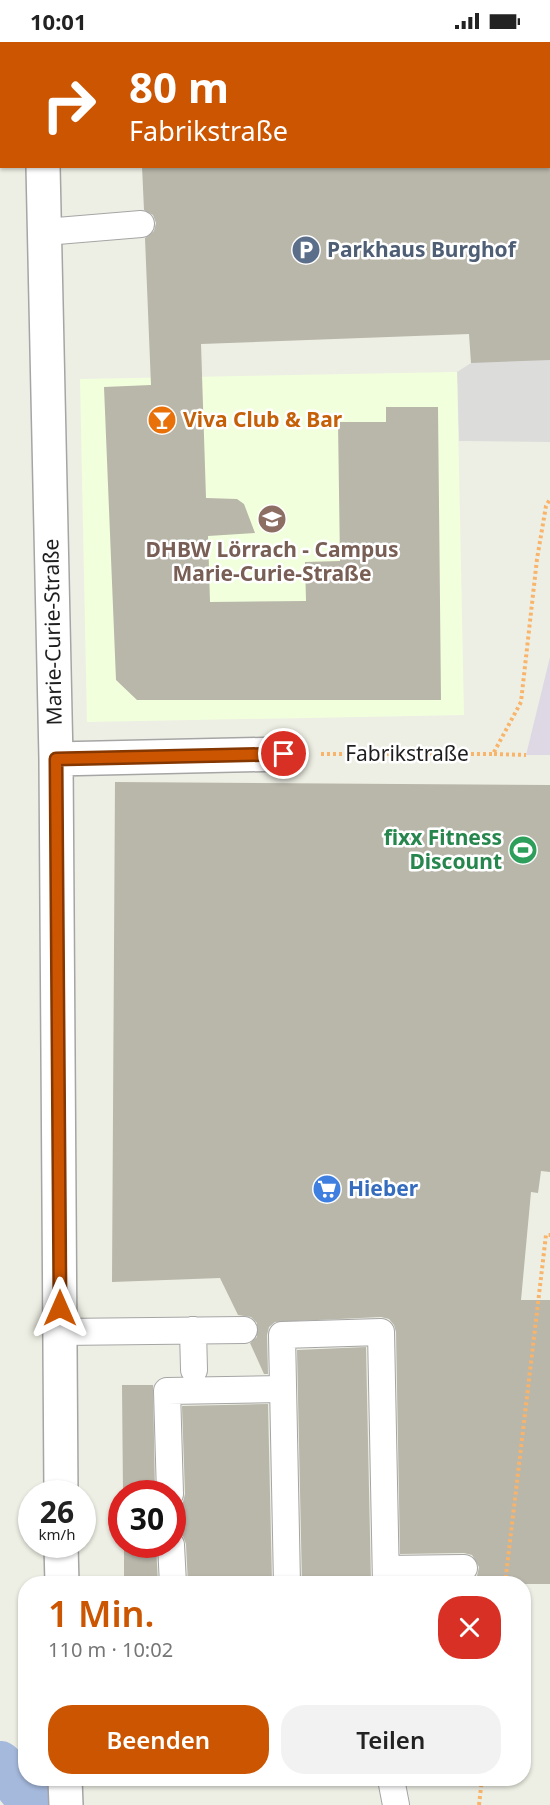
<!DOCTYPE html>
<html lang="de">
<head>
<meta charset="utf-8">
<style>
	:root { --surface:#fff; --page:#f2f2f2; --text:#222; --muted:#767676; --accent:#cb5501 }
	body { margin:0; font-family:"Noto Sans",sans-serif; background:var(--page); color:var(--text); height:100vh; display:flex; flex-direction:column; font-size:22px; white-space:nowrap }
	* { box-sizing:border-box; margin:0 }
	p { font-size:20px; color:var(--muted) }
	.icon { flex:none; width:33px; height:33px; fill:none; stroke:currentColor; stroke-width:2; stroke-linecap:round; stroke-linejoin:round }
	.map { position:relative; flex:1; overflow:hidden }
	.sheet { position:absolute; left:18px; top:1534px; width:513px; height:210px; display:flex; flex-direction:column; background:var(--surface); border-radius:24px; box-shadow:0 2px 4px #0004 }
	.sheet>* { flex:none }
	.top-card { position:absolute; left:0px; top:0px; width:550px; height:126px; box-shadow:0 2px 4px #0004; background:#cb5501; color:#fff; overflow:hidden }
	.speed { position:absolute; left:18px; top:1438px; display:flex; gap:12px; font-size:30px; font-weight:700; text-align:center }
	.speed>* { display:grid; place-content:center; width:78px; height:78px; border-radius:50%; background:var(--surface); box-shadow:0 2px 4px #0004; line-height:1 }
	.speed small { font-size:15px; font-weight:400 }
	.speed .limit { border:9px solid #d22; background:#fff; color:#111 }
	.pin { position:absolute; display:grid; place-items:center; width:51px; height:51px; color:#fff; margin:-26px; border:3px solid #fff; border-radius:50%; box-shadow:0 2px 6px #0007 }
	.me { position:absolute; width:66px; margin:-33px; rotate:0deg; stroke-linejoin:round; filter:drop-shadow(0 0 4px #0008) }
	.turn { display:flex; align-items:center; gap:21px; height:126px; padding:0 30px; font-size:27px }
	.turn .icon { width:78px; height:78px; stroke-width:2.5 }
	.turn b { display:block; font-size:42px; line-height:51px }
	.round { display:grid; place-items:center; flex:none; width:63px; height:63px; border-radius:24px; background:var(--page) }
	.summary { display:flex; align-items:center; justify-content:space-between; height:102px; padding:0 30px }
	h1 { font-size:36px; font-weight:600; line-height:45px; color:var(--accent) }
	.action { display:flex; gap:12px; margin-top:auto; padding:12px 30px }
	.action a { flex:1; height:69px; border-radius:24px; background:var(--accent); color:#fff; font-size:24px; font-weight:600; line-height:69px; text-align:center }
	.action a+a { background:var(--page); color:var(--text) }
	.status { display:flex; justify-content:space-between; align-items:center; height:42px; padding:0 30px; background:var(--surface); direction:ltr }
	.status svg { height:16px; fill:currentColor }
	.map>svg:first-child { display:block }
	.residential { fill:#dcdcdb }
	.education { fill:#f1ffdd }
	.plaza { fill:#ded8e5 }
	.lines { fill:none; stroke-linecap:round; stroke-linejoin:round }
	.canal { stroke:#a5b9dd; stroke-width:46 }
	.building { fill:#b9b6aa }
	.lane-casing { stroke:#a5a5a5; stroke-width:28 }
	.street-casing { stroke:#a5a5a5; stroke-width:36 }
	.path { stroke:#f9b46b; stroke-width:4; stroke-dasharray:3 3; stroke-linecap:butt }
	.lane { stroke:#fff; stroke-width:26 }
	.street { stroke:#fff; stroke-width:33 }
	.route-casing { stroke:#843701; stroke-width:15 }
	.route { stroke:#cb5501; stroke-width:10 }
	.labels { text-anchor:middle; stroke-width:5; stroke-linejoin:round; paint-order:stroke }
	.service-label { font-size:21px; font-weight:bold; fill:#4e5e75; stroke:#fff; text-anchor:start }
	.food-label { font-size:21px; font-weight:bold; fill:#c56008; stroke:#fff; text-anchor:start }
	.education-label { font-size:21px; font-weight:bold; fill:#785e54; stroke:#fff }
	.street-label { font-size:21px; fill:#1e1e1e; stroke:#fff }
	.leisure-label { font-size:21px; font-weight:bold; fill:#27864d; stroke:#fff; text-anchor:end }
	.shop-label { font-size:21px; font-weight:bold; fill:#366cbe; stroke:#fff; text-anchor:start }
</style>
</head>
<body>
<div class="status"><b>10:01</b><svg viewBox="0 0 49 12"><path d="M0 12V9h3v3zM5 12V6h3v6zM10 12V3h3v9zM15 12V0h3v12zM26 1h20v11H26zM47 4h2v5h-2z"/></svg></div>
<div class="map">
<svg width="550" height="1763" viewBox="0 0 550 1763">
	<rect width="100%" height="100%" fill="#eeefe4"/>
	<path class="residential" d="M 458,0 L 550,0 L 550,400 L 459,399 L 457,330 L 471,321 L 549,124 L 549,2 Z"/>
	<path class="education" d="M 457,330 L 464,673 L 87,680 L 80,337 Z"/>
	<path class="plaza" d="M 550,615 L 550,713 L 526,713 Z"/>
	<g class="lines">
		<path class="canal" d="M 0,1722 L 24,1751 L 36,1763"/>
	</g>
	<path class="building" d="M 142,124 L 550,124 L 550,318 L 471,321 L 469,292 L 201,302 L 206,456 L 237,457 L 244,462 L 255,491 L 208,494 L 210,560 L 306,559 L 305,520 L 340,519 L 338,380 L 386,380 L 386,365 L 438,365 L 441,658 L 137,658 L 116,638 L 104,345 L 151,343 L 145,196 L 154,189 L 156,181 L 153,173 L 144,168 Z
		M 115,740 L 550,743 L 550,1130 L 541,1129 L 538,1151 L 531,1150 L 521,1258 L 550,1258 L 550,1542 L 401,1542 L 465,1541 L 477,1534 L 479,1525 L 472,1513 L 464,1511 L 400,1512 L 396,1290 L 394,1283 L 389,1277 L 381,1275 L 275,1280 L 269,1285 L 267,1293 L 268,1332 L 264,1332 L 250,1301 L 257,1295 L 257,1281 L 251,1275 L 238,1273 L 220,1236 L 112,1240 Z
		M 366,1305 L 371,1542 L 302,1542 L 297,1308 Z
		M 122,1343 L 153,1343 L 155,1452 L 123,1452 Z
		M 268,1362 L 272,1542 L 188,1542 L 186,1502 L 183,1494 L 172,1488 L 172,1466 L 183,1460 L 185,1452 L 182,1364 Z
		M 124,1503 L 156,1503 L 158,1542 L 124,1542 Z"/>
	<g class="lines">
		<g class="lane-casing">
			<path id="lane" d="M 45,190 L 141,182
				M 193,1288 L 194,1328
				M 60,1290 L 244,1288
				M 170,1452 L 167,1349 L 283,1347
				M 171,1503 L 173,1542
				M 386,1527 L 464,1526
				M 287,1542 L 282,1293 L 381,1290 L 386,1542
				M 391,1737 L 396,1763"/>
		</g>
		<g class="street-casing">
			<path id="street" d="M 38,0 L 38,2
				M 43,124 L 56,717 L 61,1452
				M 56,717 L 284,712
				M 61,1503 L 62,1542
				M 65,1737 L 66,1763"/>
		</g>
		<path class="path" d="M 549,6 L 550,6
			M 321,712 L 493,712 L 521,660 L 537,517 L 546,464 L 550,457
			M 494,712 L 526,713
			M 505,1542 L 546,1193 L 550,1193
			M 479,1763 L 482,1737"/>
		<use href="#lane" class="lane"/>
		<use href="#street" class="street"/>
	</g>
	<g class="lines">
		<g class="route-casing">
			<path id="route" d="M 60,1266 L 56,717 L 284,712"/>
		</g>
		<use href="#route" class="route"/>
	</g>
	<defs>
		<g id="parking-disc" transform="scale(1.5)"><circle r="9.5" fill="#5c6f8a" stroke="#fff"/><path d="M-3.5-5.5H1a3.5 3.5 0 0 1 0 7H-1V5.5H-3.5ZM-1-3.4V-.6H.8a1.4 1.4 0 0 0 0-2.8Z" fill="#fff"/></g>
		<g id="bar-disc" transform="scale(1.5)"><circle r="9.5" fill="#e8710a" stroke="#fff"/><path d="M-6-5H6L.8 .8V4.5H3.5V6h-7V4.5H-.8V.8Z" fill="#fff"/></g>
		<g id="university-disc" transform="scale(1.5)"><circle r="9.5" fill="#8d6e63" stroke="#fff"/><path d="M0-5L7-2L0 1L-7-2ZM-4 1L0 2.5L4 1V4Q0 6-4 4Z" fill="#fff"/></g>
		<g id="stadium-disc" transform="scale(1.5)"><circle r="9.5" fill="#2e9e5b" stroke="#fff"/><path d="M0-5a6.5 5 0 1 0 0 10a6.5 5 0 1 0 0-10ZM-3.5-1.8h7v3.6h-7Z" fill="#fff"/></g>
		<g id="supermarket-disc" transform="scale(1.5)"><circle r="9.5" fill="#3f7fe0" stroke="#fff"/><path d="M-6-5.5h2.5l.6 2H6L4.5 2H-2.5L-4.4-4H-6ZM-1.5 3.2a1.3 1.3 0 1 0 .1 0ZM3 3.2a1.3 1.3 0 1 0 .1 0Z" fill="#fff"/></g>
	</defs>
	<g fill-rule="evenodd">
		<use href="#parking-disc" x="306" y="208"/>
		<use href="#bar-disc" x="162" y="378"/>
		<use href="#university-disc" x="272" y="477"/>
		<use href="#stadium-disc" x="523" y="808"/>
		<use href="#supermarket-disc" x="327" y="1147"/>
	</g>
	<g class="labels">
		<g class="service-label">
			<text x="327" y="215">Parkhaus Burghof</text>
		</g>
		<g class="food-label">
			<text x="183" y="385">Viva Club &amp; Bar</text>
		</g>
		<g class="education-label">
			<text x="272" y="515">DHBW Lörrach - Campus<tspan x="272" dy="24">Marie-Curie-Straße</tspan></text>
		</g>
		<g class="street-label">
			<text transform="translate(53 590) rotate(-91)" y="7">Marie-Curie-Straße</text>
			<text x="407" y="719">Fabrikstraße</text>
		</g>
		<g class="leisure-label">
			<text x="502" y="803">fixx Fitness<tspan x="502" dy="24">Discount</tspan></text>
		</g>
		<g class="shop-label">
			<text x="348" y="1154">Hieber</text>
		</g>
	</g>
</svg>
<div class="speed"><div>26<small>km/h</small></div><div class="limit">30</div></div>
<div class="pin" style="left:284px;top:712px;background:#d93025"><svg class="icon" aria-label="arrive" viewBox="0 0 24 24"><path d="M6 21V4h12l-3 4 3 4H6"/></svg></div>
<svg class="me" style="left:60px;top:1266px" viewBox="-20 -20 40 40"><path d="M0-17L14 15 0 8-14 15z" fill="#cb5501" stroke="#fff" stroke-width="4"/></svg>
<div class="top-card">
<div class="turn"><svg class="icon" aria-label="right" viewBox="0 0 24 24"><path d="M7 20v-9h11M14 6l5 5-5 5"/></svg><div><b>80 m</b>Fabrikstraße</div></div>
</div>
<section class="sheet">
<div class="summary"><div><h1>1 Min.</h1><p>110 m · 10:02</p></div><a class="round" style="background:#d93025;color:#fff"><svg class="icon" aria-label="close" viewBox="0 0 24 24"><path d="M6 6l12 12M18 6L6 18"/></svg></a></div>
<div class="action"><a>Beenden</a><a>Teilen</a></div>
</section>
</div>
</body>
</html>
